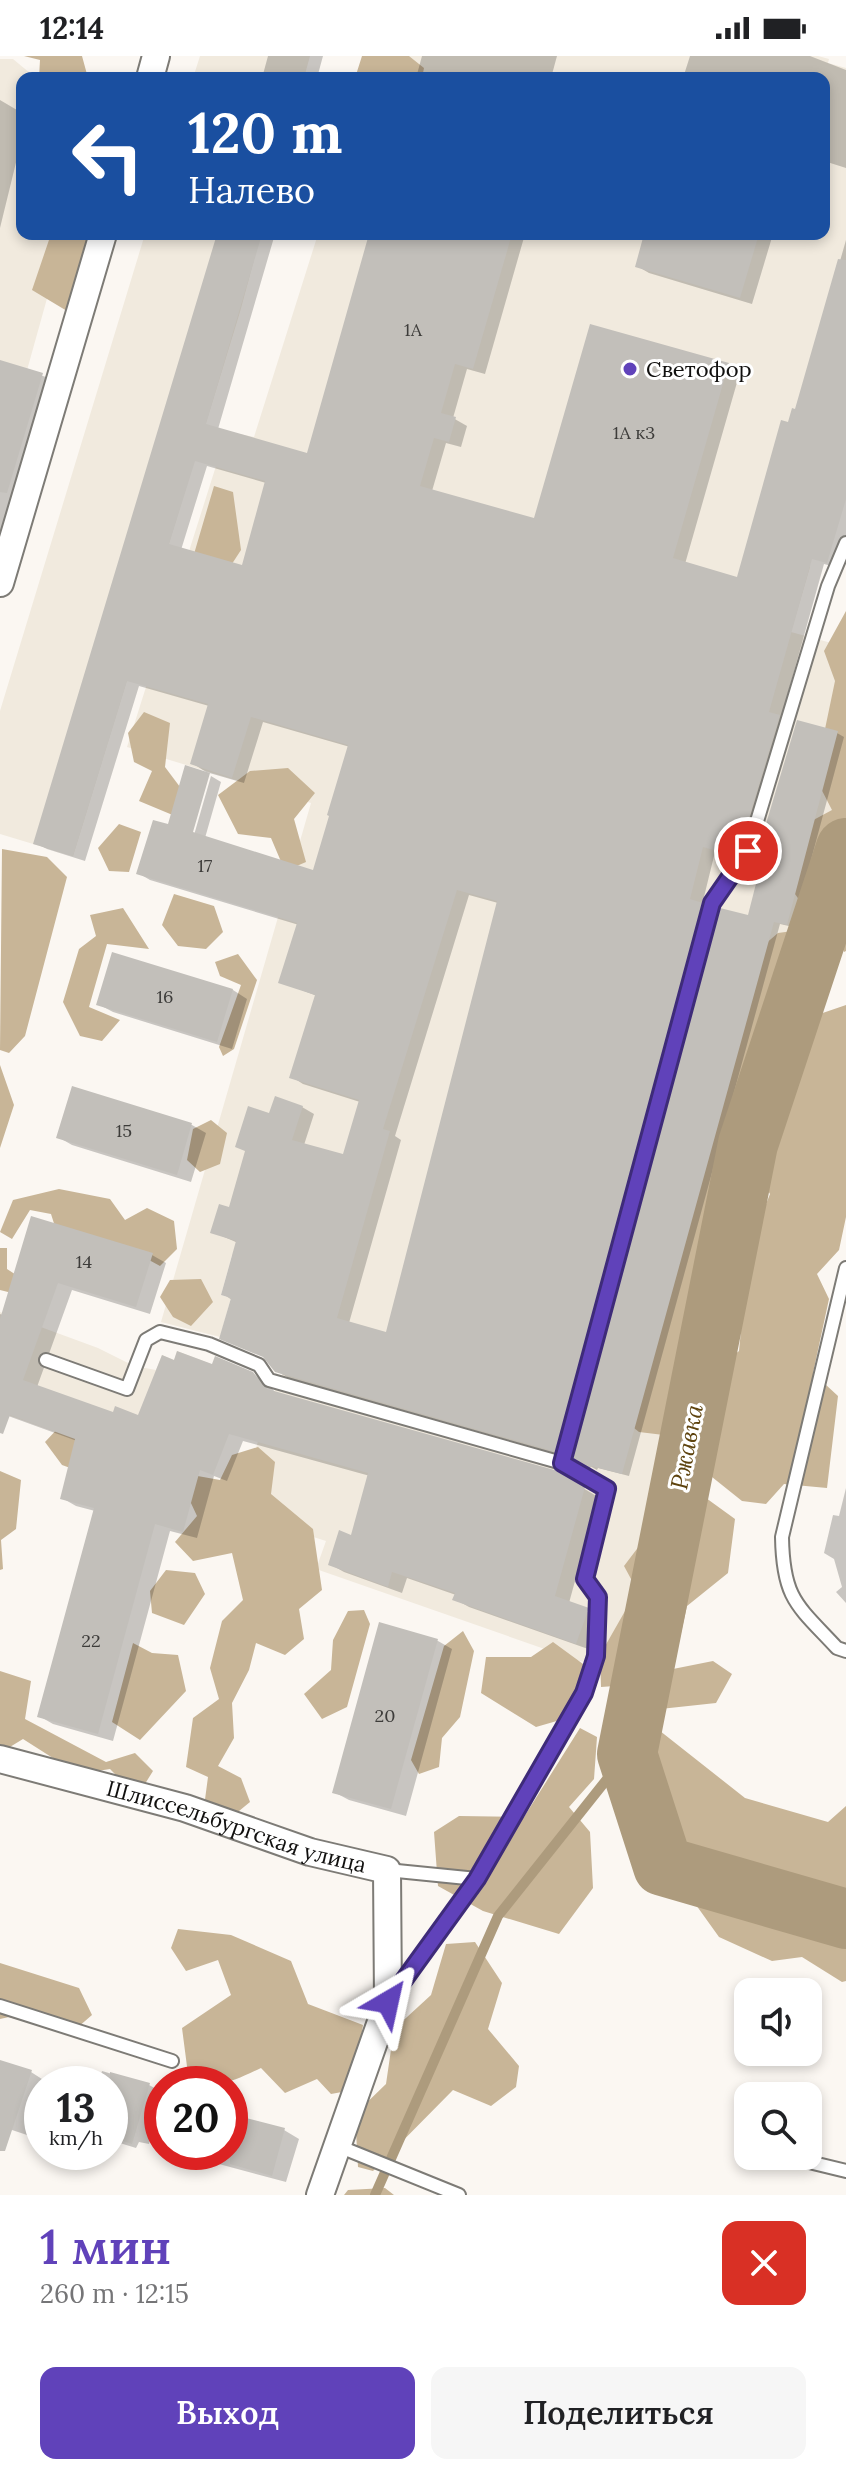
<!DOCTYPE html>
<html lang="ru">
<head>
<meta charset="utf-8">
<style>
	:root { --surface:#fff; --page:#f6f6f6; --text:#202124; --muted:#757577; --accent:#6042ba }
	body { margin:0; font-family:Lora,serif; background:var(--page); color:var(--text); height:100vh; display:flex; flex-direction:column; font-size:30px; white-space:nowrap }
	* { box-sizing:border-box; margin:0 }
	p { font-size:26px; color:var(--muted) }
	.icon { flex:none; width:44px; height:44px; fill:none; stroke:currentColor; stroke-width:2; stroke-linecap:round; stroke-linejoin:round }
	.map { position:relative; height:2139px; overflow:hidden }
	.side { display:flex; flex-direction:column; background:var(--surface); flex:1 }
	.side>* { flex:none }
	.hud { position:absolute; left:16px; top:16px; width:814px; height:168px; border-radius:16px; box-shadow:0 4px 12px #0003; background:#1a4fa0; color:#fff; overflow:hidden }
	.tools { position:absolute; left:734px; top:1922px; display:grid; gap:16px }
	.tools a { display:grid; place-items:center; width:88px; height:88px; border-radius:16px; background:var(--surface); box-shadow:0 4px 12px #0003; font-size:40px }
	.speed { position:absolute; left:24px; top:2010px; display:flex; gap:16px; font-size:40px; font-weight:700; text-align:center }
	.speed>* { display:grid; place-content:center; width:104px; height:104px; border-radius:50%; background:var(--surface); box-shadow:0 4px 12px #0003; line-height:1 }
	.speed small { font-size:20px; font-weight:400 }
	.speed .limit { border:12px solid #d22; background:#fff; color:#111 }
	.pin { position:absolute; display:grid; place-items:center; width:68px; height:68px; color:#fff; margin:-34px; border:4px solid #fff; border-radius:50%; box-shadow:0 2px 8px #0007 }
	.me { position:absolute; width:88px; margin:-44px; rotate:36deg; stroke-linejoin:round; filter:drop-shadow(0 0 6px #0008) }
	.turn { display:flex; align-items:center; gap:28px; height:168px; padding:0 40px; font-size:36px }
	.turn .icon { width:104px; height:104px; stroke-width:2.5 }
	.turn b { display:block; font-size:56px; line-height:68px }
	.round { display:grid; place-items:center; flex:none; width:84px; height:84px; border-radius:16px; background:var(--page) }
	.overview { display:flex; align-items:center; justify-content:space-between; height:136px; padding:0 40px }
	h1 { font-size:48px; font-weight:600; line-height:60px; color:var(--accent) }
	.button { display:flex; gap:16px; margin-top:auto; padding:16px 40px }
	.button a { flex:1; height:92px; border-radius:16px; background:var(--accent); color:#fff; font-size:32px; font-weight:600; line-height:92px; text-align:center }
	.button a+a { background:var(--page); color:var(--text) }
	.status { display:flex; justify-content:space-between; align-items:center; height:56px; padding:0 40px; background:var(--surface); direction:ltr }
	.status svg { height:22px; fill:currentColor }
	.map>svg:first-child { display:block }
	.built { fill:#f1eade }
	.forest { fill:#c8b597 }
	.shadow { fill:#0003; fill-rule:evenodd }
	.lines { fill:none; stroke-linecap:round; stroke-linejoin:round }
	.stream { stroke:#ad9b7d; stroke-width:10 }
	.river { stroke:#ad9b7d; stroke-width:60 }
	.building { fill:#c2bfba; fill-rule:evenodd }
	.lane-casing { stroke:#7d7b76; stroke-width:16 }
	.street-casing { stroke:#7d7b76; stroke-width:30 }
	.lane { stroke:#fff; stroke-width:12 }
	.street { stroke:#fff; stroke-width:26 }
	.route-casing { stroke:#3e2b79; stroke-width:20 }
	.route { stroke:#6042ba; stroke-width:14 }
	.poi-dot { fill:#6042ba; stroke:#fff; stroke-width:3 }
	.labels { text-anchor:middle; stroke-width:6; stroke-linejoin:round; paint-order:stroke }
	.number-label { font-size:18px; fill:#3d3c3a }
	.poi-label { font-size:22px; fill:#11100f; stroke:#fff; text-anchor:start }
	.street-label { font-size:22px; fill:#11100f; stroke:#fff }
	.water-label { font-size:24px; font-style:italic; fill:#5e430e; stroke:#fff }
</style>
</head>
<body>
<div class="status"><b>12:14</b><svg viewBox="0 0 49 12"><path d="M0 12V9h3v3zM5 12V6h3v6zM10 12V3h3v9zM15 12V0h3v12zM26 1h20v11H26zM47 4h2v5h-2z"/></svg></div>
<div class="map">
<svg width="846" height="2139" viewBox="0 0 846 2139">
	<rect width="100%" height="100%" fill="#fbf7f2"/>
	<path class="built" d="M 200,0 L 310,0 L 304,22 L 193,22 Z
		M 373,0 L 818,0 L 829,3 L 828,7 L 846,12 L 846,364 L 805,509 L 810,511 L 791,576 L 846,591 L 846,745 L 735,1081 L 624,1613 L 579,1605 L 316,1513 L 326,1485 L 238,1457 L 268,1349 L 286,1310 L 232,1199 L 221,1239 L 231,1242 L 220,1281 L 161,1266 L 311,747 L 127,691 L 216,410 L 230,415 L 240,378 L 254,381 L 318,178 L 824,178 L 824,22 L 366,22 Z
		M 0,3 L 13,3 L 36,22 L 22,22 L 22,178 L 65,178 L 0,411 Z
		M 145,178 L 261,178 L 240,256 L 73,800 L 0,778 L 0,655 Z
		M 0,1256 L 98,1292 L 134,1310 L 156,1314 L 162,1299 L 174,1304 L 177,1295 L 250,1323 L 183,1407 L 100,1392 L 0,1356 Z"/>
	<path class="forest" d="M 24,0 L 82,0 L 88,22 L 39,22 L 40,4 Z
		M 362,0 L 409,0 L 424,12 L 422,22 L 355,22 Z
		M 51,178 L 106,178 L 67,255 L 32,234 Z
		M 214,430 L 233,436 L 241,494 L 226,517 L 194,498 Z
		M 846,555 L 846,895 L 844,896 L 832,859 L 802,848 L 779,815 L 793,775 L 832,754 L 815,721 L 835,625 L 824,595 Z
		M 144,656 L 170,667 L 165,711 L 186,739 L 175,760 L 139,745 L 152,715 L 134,706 L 128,677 Z
		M 288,712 L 315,737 L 294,763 L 306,806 L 285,815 L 271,782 L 238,778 L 218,739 L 250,715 Z
		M 119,768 L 141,776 L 129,816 L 109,815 L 98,792 Z
		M 2,793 L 47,801 L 67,821 L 25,980 L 9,997 L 0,994 Z
		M 174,838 L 214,850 L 223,876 L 206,893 L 178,890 L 162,869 Z
		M 123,852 L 149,893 L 107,888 L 89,951 L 120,964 L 102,985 L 80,980 L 63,946 L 79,893 L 96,880 L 90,859 Z
		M 808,873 L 812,923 L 746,1063 L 731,1149 L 721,1170 L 676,1376 L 672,1380 L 639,1376 L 634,1372 L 735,914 L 778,877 Z
		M 238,898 L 257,924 L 234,993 L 223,1000 L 219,991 L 241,929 L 220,920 L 215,906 Z
		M 846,949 L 846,1161 L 839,1194 L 817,1218 L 829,1243 L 813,1317 L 838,1340 L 827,1432 L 784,1428 L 766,1448 L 742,1445 L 702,1413 L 717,1313 L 739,1295 L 749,1192 L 770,1138 L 757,1117 L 779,1083 L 777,1050 L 811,961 Z
		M 0,1009 L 14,1049 L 0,1092 Z
		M 211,1064 L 227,1077 L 220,1108 L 200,1116 L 187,1104 L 193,1073 Z
		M 59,1133 L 110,1143 L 125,1164 L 147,1152 L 174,1165 L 177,1193 L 160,1210 L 127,1192 L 66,1205 L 51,1158 L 30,1154 L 12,1183 L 0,1176 L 13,1144 Z
		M 0,1192 L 7,1192 L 7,1213 L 30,1228 L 20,1239 L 0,1234 Z
		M 201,1223 L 213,1246 L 191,1270 L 173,1261 L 160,1241 L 170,1224 Z
		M 62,1368 L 125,1390 L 109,1426 L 62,1409 L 45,1386 Z
		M 258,1391 L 275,1406 L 271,1438 L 313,1473 L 322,1534 L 299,1553 L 304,1583 L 285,1599 L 256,1587 L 249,1614 L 232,1647 L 234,1682 L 218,1710 L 241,1722 L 250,1746 L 228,1764 L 204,1751 L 208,1721 L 186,1711 L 193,1662 L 219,1643 L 210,1612 L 222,1565 L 243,1544 L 232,1497 L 193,1505 L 175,1486 L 197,1460 L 183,1430 L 192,1419 L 220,1424 L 232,1399 Z
		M 0,1415 L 21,1424 L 16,1473 L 1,1484 L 3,1513 L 0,1514 Z
		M 706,1442 L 735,1463 L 728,1517 L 687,1550 L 673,1613 L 713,1605 L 732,1618 L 716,1647 L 651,1654 L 629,1629 L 601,1631 L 600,1599 L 637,1534 L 624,1510 L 668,1452 Z
		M 166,1514 L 195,1517 L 205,1538 L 184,1569 L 152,1557 L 150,1535 Z
		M 364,1554 L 370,1568 L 347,1651 L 322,1663 L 304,1638 L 331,1614 L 333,1584 L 348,1555 Z
		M 463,1575 L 474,1595 L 460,1661 L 442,1682 L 439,1711 L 419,1718 L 411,1704 L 444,1590 Z
		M 553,1586 L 594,1616 L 581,1658 L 536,1671 L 481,1637 L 486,1601 L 531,1601 Z
		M 133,1587 L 152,1597 L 178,1599 L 186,1635 L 140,1684 L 112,1666 Z
		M 0,1615 L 31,1625 L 25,1663 L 106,1706 L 135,1697 L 153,1715 L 143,1731 L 126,1729 L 110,1713 L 78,1718 L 23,1683 L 0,1697 Z
		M 620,1671 L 655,1671 L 745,1742 L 828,1766 L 846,1750 L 846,1925 L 842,1926 L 802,1901 L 772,1905 L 719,1881 L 681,1828 L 643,1808 L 630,1724 L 609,1701 Z
		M 580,1672 L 597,1681 L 594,1723 L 569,1751 L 590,1776 L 593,1832 L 559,1878 L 483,1855 L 438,1830 L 434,1776 L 459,1760 L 524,1761 Z
		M 178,1873 L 231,1879 L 291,1905 L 308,1948 L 363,1969 L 353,2034 L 331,2038 L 317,2023 L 285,2037 L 261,2012 C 230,2026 221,2034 188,2018 L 182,1972 L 231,1939 L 218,1904 L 186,1915 L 171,1892 Z
		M 475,1886 L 502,1927 L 488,1973 L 519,2010 L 516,2031 L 491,2050 L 453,2034 L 373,2115 L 358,2111 L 355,2058 L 386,2028 L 394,1973 L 431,1939 L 446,1888 Z
		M 0,1907 L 79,1932 L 92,1959 L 70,1978 L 9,1961 L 0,1963 Z
		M 385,2132 L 394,2139 L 344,2139 L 348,2134 Z"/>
	<path class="shadow" d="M 268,0 L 323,0 L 317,22 L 262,22 Z
		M 422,0 L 557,0 L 551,22 L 416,22 Z
		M 690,0 L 810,0 L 846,14 L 846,112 L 824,105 L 824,22 L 683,22 Z
		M 0,44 L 22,57 L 22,82 L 0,172 Z
		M 219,178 L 275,178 L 218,373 L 308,399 L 371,178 L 525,178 L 485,318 L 467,313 L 453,362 L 467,370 L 461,391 L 446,387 L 432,435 L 535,465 L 591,270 L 729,309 L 740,316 L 685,508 L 738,523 L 789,369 L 797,356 L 846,184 L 846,489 L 839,512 L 824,508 L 781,662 L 791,668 L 746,805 L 715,796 L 702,849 L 714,856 L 568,1401 L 289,1322 L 276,1315 L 232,1244 L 223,1238 L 238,1187 L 213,1176 L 230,1153 L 271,1059 L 302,1051 L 314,1058 L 304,1089 L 345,1100 L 360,1046 L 303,1028 L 292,1021 L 317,940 L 281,926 L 299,869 L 150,824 L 138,817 L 188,785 L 192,786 L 211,720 L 221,726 L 205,782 L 315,816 L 350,691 L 263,666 L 244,727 L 206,716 L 192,707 L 209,650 L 139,630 L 85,805 L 47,793 L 35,787 ZM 207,410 L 266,427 L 243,511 L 181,494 ZM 469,839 L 498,847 L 387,1278 L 349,1267 L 401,1084 L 395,1080 Z
		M 647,178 L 773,178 L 752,248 L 649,217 L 637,210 Z
		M 0,306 L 49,322 L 0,484 Z
		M 837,677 L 844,681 L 793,871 L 780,868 L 629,1420 L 598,1412 L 597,1414 L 575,1402 L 749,861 Z
		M 114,898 L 233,934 L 247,943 L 232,993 L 113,956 L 98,948 Z
		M 73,1032 L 192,1069 L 206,1077 L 191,1126 L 72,1089 L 58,1081 Z
		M 33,1163 L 152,1199 L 166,1207 L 150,1258 L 72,1234 L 37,1331 L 114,1359 L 140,1361 L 175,1306 L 214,1311 L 252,1318 L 267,1327 L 276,1337 L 558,1417 L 598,1441 L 569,1547 L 602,1563 L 591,1594 L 469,1551 L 455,1543 L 456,1539 L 407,1522 L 402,1537 L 344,1516 L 330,1508 L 353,1481 L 370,1420 L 243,1385 L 227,1425 L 214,1420 L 197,1482 L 170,1475 L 113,1685 L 53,1668 L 39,1660 L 95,1455 L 76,1450 L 62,1442 L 77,1385 L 0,1357 L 0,1258 L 3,1259 Z
		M 846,1432 L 846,1547 L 836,1536 L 842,1531 L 834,1503 L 824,1497 L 833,1459 L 839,1460 Z
		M 381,1569 L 438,1585 L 452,1593 L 406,1760 L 349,1744 L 334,1736 Z
		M 0,2006 L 31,2016 L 45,2025 L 42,2028 L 27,2079 L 0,2070 Z
		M 102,2015 L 149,2029 L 162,2036 L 149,2088 L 139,2086 L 136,2092 L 110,2084 L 110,2028 L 98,2028 Z
		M 230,2060 L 284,2074 L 299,2083 L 286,2126 L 204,2104 L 191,2096 L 230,2096 Z"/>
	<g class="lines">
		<path class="stream" d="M 375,2139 L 498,1860 L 627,1698"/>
		<path class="river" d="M 846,792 L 748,1088 L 627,1698 L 663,1810 L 846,1863"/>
	</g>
	<path class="building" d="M 217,178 L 262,178 L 206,368 L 307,397 L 369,178 L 512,178 L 473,313 L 455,308 L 441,357 L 456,361 L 449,386 L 434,382 L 420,430 L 534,462 L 590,268 L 729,307 L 673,502 L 737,521 L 781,364 L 788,366 L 792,352 L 795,353 L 838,203 L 846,204 L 846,443 L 827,507 L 812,503 L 769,656 L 780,659 L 740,791 L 734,800 L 703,791 L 690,843 L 703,847 L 556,1396 L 275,1316 L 263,1301 L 219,1283 L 231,1242 L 221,1239 L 236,1185 L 210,1177 L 219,1148 L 229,1151 L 245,1095 L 235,1091 L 248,1050 L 269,1057 L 275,1040 L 303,1050 L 292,1084 L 343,1098 L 359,1044 L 289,1022 L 315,939 L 278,927 L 297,867 L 136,818 L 153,764 L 168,768 L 185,709 L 210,717 L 193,776 L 313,814 L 329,760 L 327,759 L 348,689 L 251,661 L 232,722 L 190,708 L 208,648 L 127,625 L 73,800 L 33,788 ZM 195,405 L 265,425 L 242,509 L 169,488 ZM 457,834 L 497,845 L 386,1276 L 337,1262 L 390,1075 L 383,1073 Z
		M 644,178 L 759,178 L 740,242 L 635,211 Z
		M 0,304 L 43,317 L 7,437 L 0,436 Z
		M 797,664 L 838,675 L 787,869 L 774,866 L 622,1418 L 591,1410 L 590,1413 L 572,1403 L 720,852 L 748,859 L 761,808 L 752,805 L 757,798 Z
		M 112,896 L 233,933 L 217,986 L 96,949 Z
		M 72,1030 L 192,1067 L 177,1119 L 56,1082 Z
		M 31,1160 L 153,1197 L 136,1251 L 58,1227 L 23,1324 L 113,1356 L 115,1350 L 138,1359 L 162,1299 L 174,1304 L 177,1295 L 212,1308 L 215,1300 L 253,1316 L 267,1333 L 558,1415 L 585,1431 L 555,1540 L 589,1552 L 576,1588 L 452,1544 L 455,1537 L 392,1516 L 388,1531 L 328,1509 L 339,1474 L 351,1479 L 368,1417 L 229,1378 L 213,1419 L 200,1414 L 183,1476 L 155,1468 L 98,1678 L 37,1661 L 94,1452 L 60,1443 L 75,1383 L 10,1359 L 3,1378 L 0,1377 L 0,1263 Z
		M 379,1566 L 438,1583 L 391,1753 L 332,1737 Z
		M 0,2004 L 32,2014 L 5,2095 L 0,2095 Z
		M 110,2016 L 150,2027 L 132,2088 L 110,2081 Z
		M 230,2058 L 285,2072 L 272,2120 L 230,2108 Z"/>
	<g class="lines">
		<g class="lane-casing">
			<path id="lane" d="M 846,1212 L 782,1481 C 783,1543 797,1549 837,1592 L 846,1595
				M 46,1304 L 127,1333 L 146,1284 L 160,1276 L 209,1288 L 259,1309 L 269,1324 L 562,1407 L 712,847 L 748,795 L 828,530 L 846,487
				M 387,1814 L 477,1823
				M 392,1941 L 477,1823 L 584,1637 L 596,1600 L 598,1541 L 585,1523 L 607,1433 L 562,1407
				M 0,1950 L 172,2005
				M 338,2090 L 459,2139
				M 769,2103 L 809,2106 L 846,2115"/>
		</g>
		<g class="street-casing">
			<g id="street">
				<path d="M 150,22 L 156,0"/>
				<path d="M 0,527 L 103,178"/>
				<path id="s1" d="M 0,1703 L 185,1752 L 310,1796 L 387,1814 L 388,1946 L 320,2139"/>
			</g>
		</g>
		<use href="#lane" class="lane"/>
		<use href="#street" class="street"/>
	</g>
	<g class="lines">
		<g class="route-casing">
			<path id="route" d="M 388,1946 L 477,1823 L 584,1637 L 596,1600 L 598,1541 L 585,1523 L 607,1433 L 562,1407 L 712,847 L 748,795"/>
		</g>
		<use href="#route" class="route"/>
	</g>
	<circle class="poi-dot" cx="630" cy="313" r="8"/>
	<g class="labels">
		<g class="number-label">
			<text x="413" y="280">1А</text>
			<text x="634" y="383">1А к3</text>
			<text x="205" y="816">17</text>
			<text x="165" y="947">16</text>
			<text x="124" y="1081">15</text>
			<text x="84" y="1212">14</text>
			<text x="91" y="1591">22</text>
			<text x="385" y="1666">20</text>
		</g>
		<g class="poi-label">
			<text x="646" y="321">Светофор</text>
		</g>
		<g class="street-label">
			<text dy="8" stroke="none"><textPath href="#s1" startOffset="246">Шлиссельбургская улица</textPath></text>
		</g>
		<g class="water-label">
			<text transform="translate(687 1391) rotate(-79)" y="8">Ржавка</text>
		</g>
	</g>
</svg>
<div class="tools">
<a><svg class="icon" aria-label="sound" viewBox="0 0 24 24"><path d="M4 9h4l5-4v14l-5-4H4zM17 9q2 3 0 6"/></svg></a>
<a><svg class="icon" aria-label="search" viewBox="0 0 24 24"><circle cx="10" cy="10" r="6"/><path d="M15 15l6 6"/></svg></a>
</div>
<div class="speed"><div>13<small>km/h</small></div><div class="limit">20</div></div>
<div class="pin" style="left:748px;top:795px;background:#d93025"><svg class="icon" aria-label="arrive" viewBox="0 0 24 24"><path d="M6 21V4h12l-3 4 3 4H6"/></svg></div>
<svg class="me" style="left:388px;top:1946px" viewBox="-20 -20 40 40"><path d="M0-17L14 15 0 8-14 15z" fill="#6042ba" stroke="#fff" stroke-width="4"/></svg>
<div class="hud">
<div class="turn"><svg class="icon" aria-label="left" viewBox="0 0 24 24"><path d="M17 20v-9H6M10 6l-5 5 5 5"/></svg><div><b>120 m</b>Налево</div></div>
</div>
</div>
<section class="side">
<div class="overview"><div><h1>1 мин</h1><p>260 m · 12:15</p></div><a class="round" style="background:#d93025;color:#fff"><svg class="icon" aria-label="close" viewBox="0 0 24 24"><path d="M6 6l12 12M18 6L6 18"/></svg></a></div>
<div class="button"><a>Выход</a><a>Поделиться</a></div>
</section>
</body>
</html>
